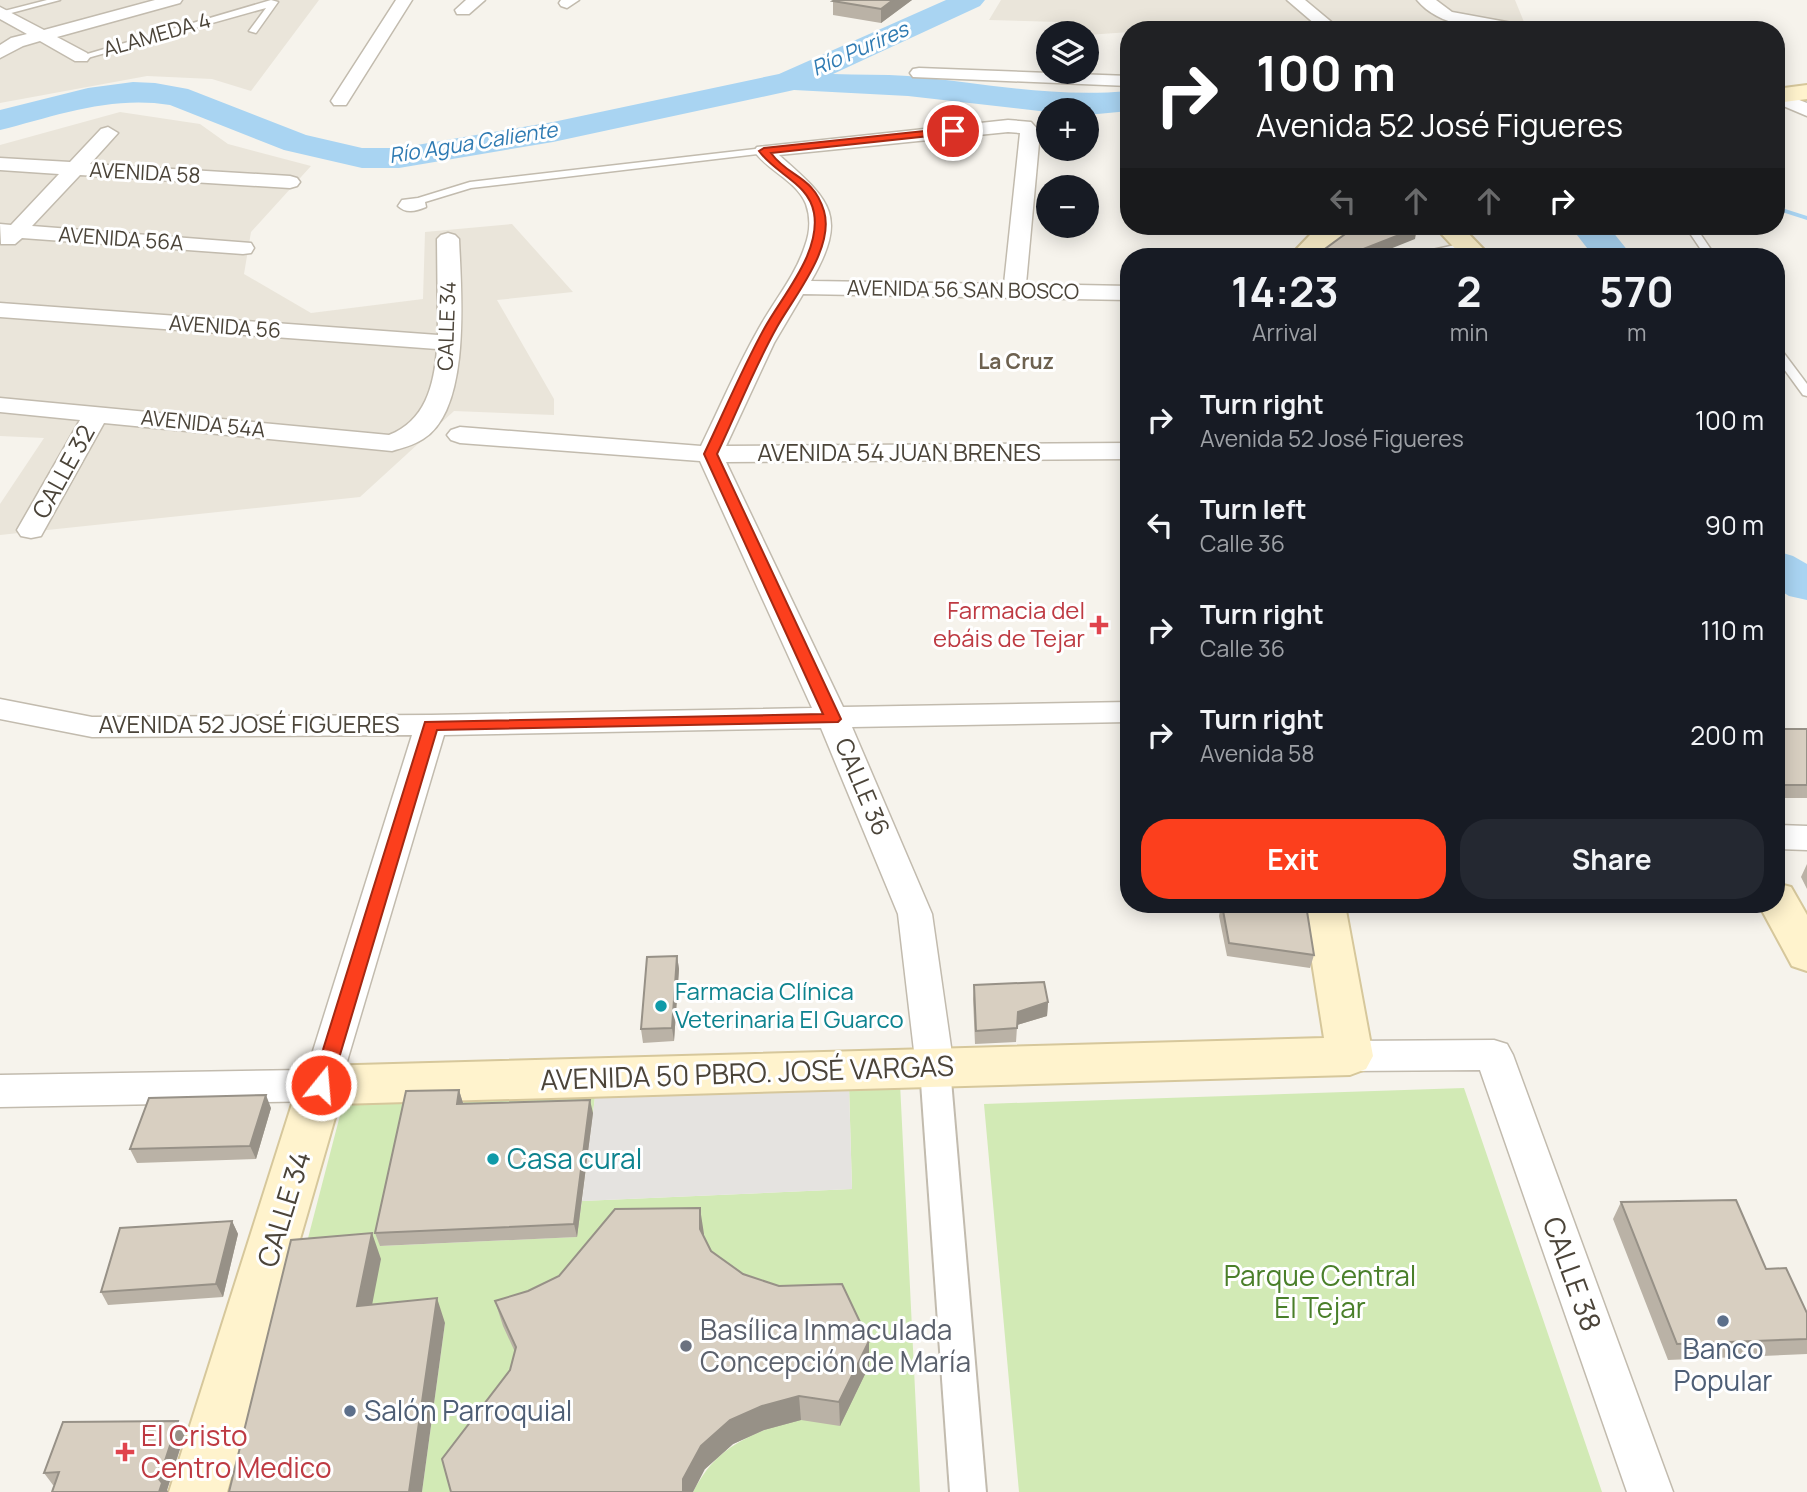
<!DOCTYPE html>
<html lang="en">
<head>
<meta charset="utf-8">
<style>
	:root { --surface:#171b24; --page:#242831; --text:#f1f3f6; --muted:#9ea1a6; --accent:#fc3f1d }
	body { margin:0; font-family:Manrope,sans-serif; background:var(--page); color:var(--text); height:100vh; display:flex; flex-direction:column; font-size:26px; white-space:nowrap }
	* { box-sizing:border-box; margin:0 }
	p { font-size:23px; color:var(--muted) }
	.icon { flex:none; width:38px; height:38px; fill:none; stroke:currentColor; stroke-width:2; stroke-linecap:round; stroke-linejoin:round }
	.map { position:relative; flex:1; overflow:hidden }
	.sheet { position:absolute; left:1120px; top:248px; width:665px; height:665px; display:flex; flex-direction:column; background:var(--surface); border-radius:28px; box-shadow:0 4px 18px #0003 }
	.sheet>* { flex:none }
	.hud { position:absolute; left:1120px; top:21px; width:665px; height:214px; border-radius:28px; box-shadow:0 4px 18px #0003; background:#202124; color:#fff; overflow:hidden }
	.tools { position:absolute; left:1036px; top:21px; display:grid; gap:14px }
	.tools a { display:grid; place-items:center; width:63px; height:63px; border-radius:50%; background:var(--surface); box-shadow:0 4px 18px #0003; font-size:35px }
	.pin { position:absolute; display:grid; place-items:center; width:60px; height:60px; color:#fff; margin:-30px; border:4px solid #fff; border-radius:50%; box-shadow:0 2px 7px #0007 }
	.me { position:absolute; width:77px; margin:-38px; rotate:17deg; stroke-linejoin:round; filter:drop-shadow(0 0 5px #0008) }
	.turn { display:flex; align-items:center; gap:24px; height:147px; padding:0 21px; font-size:32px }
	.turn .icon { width:91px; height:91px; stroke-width:2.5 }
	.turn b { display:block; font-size:49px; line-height:60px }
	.lanes { display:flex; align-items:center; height:66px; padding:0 21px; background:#0003; justify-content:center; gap:35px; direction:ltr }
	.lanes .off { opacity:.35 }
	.eta { display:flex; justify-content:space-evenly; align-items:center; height:119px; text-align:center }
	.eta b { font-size:42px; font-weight:700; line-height:49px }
	.button { display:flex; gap:14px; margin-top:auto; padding:14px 21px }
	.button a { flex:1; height:80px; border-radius:28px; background:var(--accent); color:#fff; font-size:28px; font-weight:700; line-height:80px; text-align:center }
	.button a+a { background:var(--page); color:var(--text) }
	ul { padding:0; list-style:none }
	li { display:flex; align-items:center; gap:21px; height:105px; padding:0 21px }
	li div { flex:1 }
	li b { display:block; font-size:26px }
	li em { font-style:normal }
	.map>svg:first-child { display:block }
	.residential { fill:#eae5da }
	.green { fill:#d2eab5 }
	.parking { fill:#e5e3e0 }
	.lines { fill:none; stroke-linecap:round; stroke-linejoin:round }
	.stream { fill:#a9d4f2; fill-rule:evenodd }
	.river { fill:#a9d4f2; fill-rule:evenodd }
	.service-casing { stroke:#c2bbae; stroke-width:3 }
	.pedestrian-casing { stroke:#c2bbae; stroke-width:4 }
	.minor-casing { stroke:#c2bbae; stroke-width:3 }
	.secondary-casing { stroke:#d6c79b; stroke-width:4 }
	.service { fill:#fff; fill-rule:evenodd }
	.pedestrian { fill:#fff; fill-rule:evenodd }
	.minor { fill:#fff; fill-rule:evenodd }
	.secondary { fill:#fff3cd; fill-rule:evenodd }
	.wall { fill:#bab2a6 }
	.shaded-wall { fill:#979187 }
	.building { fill:#d8cfc1; stroke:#979187; stroke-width:2 }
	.route { fill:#fc3f1d; stroke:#a42913; stroke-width:2 }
	.health-dot { fill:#e0444e; stroke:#fff; stroke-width:2.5 }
	.culture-dot { fill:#0f9aa8; stroke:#fff; stroke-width:2.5 }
	.service-dot { fill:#5c6f8a; stroke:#fff; stroke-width:2.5 }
	.worship-dot { fill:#6b7280; stroke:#fff; stroke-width:2.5 }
	.labels { text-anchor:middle; stroke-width:6; stroke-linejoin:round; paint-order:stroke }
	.far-street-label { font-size:21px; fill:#4b4439; stroke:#fff }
	.far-water-label { font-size:21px; font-style:italic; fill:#2e7ab2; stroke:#fff }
	.far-neighbourhood-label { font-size:21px; font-weight:bold; fill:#6e6250; stroke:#fff }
	.street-label { font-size:24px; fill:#4b4439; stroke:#fff }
	.health-label { font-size:24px; fill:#be3a42; stroke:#fff; text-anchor:end }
	.culture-label { font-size:24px; fill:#0d838f; stroke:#fff; text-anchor:start }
	.near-street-label { font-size:28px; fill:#4b4439; stroke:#fff }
	.near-culture-label { font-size:28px; fill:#0d838f; stroke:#fff; text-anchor:start }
	.near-park-label { font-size:28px; fill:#4a7f2a; stroke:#fff }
	.near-worship-label { font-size:28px; fill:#5b616d; stroke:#fff; text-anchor:start }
	.near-service-label { font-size:28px; fill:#4e5e75; stroke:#fff }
	.near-health-label { font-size:28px; fill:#be3a42; stroke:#fff; text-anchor:start }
</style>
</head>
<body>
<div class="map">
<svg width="1807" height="1492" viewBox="0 0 1807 1492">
	<rect width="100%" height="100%" fill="#f6f3ec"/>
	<path class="residential" d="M 0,0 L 319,0 L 251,91 L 212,79 L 147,76 L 0,103 Z
		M 1001,0 L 1515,0 L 1524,22 L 1446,30 L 1253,30 L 1245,24 L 1087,35 L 1065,33 L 1058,22 L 989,20 Z
		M 120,112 L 200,124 L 228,144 L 311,166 L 251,232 L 244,274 L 311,313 L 423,299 L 425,232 L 512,224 L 573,292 L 497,300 L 554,399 L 554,415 L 454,411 L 360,497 L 0,535 L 0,504 L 44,438 L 0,436 L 0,145 Z"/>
	<path class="green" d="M 900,1083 L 920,1492 L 693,1492 C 711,1458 729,1445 764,1430 L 524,1372 L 454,1492 L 422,1492 L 445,1323 L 367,1331 L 301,1265 L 344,1100 L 411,1100 L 381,1246 L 576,1237 L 582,1201 L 852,1189 L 849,1086 Z
		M 1464,1088 L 1602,1492 L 1019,1492 L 984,1104 Z
		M 595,1097 L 593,1113 L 461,1118 L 464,1098 Z"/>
	<path class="parking" d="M 849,1086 L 852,1189 L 582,1201 L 595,1097 Z"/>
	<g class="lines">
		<path class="stream" d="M 1776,206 L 1807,216 L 1807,220 L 1776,210 Z"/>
		<path class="river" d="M 946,0 L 985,0 L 980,6 L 833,74 C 858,75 883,74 908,76 C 985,83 1051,98 1129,91 L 1129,111 L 1087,115 L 1087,110 L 1048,110 L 1048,112 L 908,96 L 794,90 L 553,142 L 399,168 L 362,168 L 284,150 L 170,105 C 112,95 55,116 0,130 L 0,110 L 88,88 L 133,82 L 155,83 L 188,89 L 306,135 L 362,148 L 399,148 L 553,122 L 779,74 Z
			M 1570,226 L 1608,226 L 1633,257 L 1594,257 Z
			M 1776,551 L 1793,556 L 1807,564 L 1807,600 L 1789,596 L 1776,588 Z"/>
		<g class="service-casing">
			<path id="service" d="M 47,0 L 60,0 L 0,16 L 0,12 Z
				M 271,0 L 278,2 L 256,33 L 249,31 L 266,8 L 84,59 L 77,57 Z
				M 764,148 L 767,149 L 767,153 L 471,188 L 425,202 L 426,207 C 416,211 406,214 398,206 L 402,200 L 418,198 L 470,182 Z
				M 1685,226 L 1695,226 L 1716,257 L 1706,257 Z
				M 1776,347 L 1780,348 L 1807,384 L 1807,396 L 1803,395 L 1776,358 Z"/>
		</g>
		<g class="pedestrian-casing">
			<path id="pedestrian" d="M 935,1056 L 945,1060 L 950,1068 L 986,1492 L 950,1492 L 920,1068 L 925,1060 Z"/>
		</g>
		<g class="minor-casing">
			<path id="minor" d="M 155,0 L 182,0 L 180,3 L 57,37 L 87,53 L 90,57 L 87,61 L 75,61 L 40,41 L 23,46 L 0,58 L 0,45 L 11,38 L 27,34 L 0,19 L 0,7 L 44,30 Z
				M 396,0 L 412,0 L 346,105 L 334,105 L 331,101 Z
				M 466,0 L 485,0 L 469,14 L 457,14 L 455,10 Z
				M 561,0 L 579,0 L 567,8 L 561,6 L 559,3 Z
				M 1287,0 L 1305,0 L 1341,30 L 1322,30 Z
				M 1417,0 L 1436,0 L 1452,12 L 1512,23 L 1515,30 C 1483,30 1439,27 1417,0 Z
				M 919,68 L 1129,76 L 1129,86 L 913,77 L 910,73 L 913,69 Z
				M 1776,91 L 1807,103 L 1807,116 L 1776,103 Z
				M 1008,120 L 1031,122 L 1040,132 L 1026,284 L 1129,286 L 1129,300 L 803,294 L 774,343 L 726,446 L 1129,443 L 1129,459 L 726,462 L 843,707 L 1129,702 L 1129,722 L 852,727 L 932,914 L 954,1068 L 948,1079 L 935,1083 L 922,1079 L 916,1068 L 898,914 L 821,728 L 444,735 L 340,1085 L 335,1096 L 321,1101 L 0,1107 L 0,1075 L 307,1070 L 412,735 L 92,737 L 0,719 L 0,699 L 92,717 L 431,715 L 812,708 L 700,461 L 460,443 L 451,440 L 447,435 L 451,430 L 460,427 L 701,446 C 720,407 737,367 758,330 C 773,302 795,277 805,246 C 810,233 811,218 806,204 C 797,181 768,171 754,151 L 757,147 ZM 1008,132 L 1020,133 L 1004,284 L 811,281 C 850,214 828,199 779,155 Z
				M 108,127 L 118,133 L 90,164 L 290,176 L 297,178 L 300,182 L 297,186 L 290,188 L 80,175 L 32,226 L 251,243 L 254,248 L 251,253 L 243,254 L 22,238 L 15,244 L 1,244 L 0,224 L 11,225 L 59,174 L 0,170 L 0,158 L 70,162 L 101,129 Z
				M 448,233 L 455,235 L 459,239 C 461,289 472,409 423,439 C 414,445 402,448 392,451 L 104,423 L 41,536 L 31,538 L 21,536 L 17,530 L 80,420 L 0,412 L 0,398 L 389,435 C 425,421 434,386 437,349 L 0,317 L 0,303 L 438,335 L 437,239 L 441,235 Z
				M 1469,242 L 1477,243 L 1480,248 L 1477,253 L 1457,257 L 1420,257 L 1423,252 Z
				M 1776,825 L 1807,826 L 1807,850 L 1776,849 Z
				M 1494,1040 L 1507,1044 L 1513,1055 L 1673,1492 L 1627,1492 L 1480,1070 L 1350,1071 L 1337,1067 L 1331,1056 L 1337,1045 L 1350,1041 Z"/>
		</g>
		<g class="secondary-casing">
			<path id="secondary" d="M 1807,85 L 1807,99 L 1776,103 L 1776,89 Z
				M 1327,226 L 1358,226 L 1317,257 L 1289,257 L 1310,235 Z
				M 1434,226 L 1461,226 L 1491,257 L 1463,257 Z
				M 1776,883 L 1791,887 L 1807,915 L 1807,971 L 1792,966 L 1759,905 L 1776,905 Z
				M 1303,905 L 1345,905 L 1373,1056 L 1366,1069 L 1350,1075 L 339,1104 L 227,1492 L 169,1492 L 298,1085 L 304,1071 L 321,1066 L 1324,1038 Z"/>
		</g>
		<use href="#service" class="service"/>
		<use href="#pedestrian" class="pedestrian"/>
		<use href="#minor" class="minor"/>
		<use href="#secondary" class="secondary"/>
	</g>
	<path class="wall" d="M 912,0 L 881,23 L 833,15 L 833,1 Z
		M 1776,729 L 1807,729 L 1807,798 L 1776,798 Z
		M 1807,864 L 1807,889 L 1801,877 Z
		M 1221,905 L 1306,905 L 1314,955 L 1310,968 L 1227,956 L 1219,916 Z
		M 677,956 L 679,969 L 674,1041 L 643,1043 L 641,1029 Z
		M 974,985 L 1048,1002 L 1047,1016 L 1017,1025 L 1016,1042 L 975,1044 L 973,999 Z
		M 459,1090 L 463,1104 L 593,1113 L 577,1237 L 380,1246 L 375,1233 Z
		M 271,1108 L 256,1159 L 137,1163 L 130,1149 Z
		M 1621,1202 L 1766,1269 L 1807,1313 L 1807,1354 L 1668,1360 L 1613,1219 Z
		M 232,1221 L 238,1234 L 223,1297 L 108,1305 L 101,1292 Z
		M 704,1234 L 704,1237 L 711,1251 L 869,1366 L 840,1426 L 801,1420 L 764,1430 L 733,1444 L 705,1469 L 510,1370 L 515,1352 L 503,1326 L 495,1301 L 528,1291 Z
		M 185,1433 L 167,1490 L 168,1492 L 52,1492 L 55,1485 L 53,1485 L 44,1473 Z"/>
	<path class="shaded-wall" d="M 893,0 L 912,0 L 881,23 L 881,9 Z
		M 1417,228 L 1415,239 L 1370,257 L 1343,257 Z
		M 677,956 L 679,969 L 674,1041 L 672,1028 Z
		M 1048,1002 L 1047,1016 L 1017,1025 L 1016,1042 L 1018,1012 Z
		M 459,1090 L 463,1103 L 461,1118 L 457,1104 Z
		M 266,1095 L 271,1108 L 256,1159 L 250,1146 Z
		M 590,1100 L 593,1113 L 577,1237 L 574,1224 Z
		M 700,1208 L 704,1234 L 703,1255 L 700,1229 Z
		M 232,1221 L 238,1234 L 223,1297 L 216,1284 Z
		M 372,1233 L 381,1259 L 367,1331 L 357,1306 Z
		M 437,1298 L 445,1323 L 422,1492 L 409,1492 Z
		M 869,1341 L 869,1366 L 840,1426 L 839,1402 Z
		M 799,1396 L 801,1420 L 764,1430 L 733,1444 L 705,1469 L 693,1492 L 683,1492 L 683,1479 L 701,1446 L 730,1420 L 762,1406 Z
		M 178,1421 L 185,1433 L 167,1490 L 168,1492 L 159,1492 L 159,1479 Z"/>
	<path class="building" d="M 835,0 L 893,0 L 881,9 L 833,1 Z
		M 1356,226 L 1410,226 L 1417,228 L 1343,257 L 1314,257 Z
		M 1776,729 L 1807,729 L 1807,785 L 1783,785 L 1776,774 Z
		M 1222,905 L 1306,905 L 1314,955 L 1229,943 Z
		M 677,956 L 672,1028 L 641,1029 L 647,957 Z
		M 1044,982 L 1048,1002 L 1018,1012 L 1017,1028 L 976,1031 L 974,985 Z
		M 459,1090 L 457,1104 L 590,1100 L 574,1224 L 375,1233 L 406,1091 Z
		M 266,1095 L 250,1146 L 130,1149 L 149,1098 Z
		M 1736,1200 L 1766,1269 L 1786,1268 L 1807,1313 L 1807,1339 L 1677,1344 L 1621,1202 Z
		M 700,1208 L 700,1229 L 711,1251 L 743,1274 L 779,1286 L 842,1284 L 869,1341 L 839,1402 L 799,1396 L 762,1406 L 730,1420 L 701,1446 L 683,1479 L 683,1492 L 451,1492 L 442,1459 L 510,1370 L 516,1347 L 495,1301 L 528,1291 L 559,1276 L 615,1209 Z
		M 232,1221 L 216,1284 L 101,1292 L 120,1228 Z
		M 372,1233 L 357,1306 L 437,1298 L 409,1492 L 229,1492 L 291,1240 Z
		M 178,1421 L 159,1479 L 162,1483 L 159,1492 L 52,1492 L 59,1472 L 44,1473 L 63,1422 Z"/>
	<path class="route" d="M 953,128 L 957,129 L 957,133 L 771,153 C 789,178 813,175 824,211 C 835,248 793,298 777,327 C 754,368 737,412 717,454 L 841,719 L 838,722 L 437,730 L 331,1085 L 328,1091 L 321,1093 L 314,1091 L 312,1085 L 425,722 L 823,714 L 704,454 C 724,412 742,369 764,329 C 782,296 821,253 814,213 C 809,183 775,174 759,151 L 764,148 Z"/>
	<g class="health-dot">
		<path d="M1095.5 614.5h7v7h7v7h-7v7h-7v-7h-7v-7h7z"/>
		<path d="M121.5 1441.5h7v7h7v7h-7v7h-7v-7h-7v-7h7z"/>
	</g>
	<g class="culture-dot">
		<circle cx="661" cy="1006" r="7"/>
		<circle cx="493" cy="1159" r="7"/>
	</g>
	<g class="service-dot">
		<circle cx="1723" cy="1321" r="7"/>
		<circle cx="350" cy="1411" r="7"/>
	</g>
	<circle class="worship-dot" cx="686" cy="1346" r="7"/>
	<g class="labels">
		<g class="far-street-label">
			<text transform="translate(157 35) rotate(-16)" y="7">ALAMEDA 4</text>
			<text transform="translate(145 173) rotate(3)" y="7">AVENIDA 58</text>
			<text transform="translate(121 239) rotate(4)" y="7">AVENIDA 56A</text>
			<text transform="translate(963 290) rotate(1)" y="7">AVENIDA 56 SAN BOSCO</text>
			<text transform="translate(447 326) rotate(-88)" y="7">CALLE 34</text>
			<text transform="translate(225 327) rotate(4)" y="7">AVENIDA 56</text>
			<text transform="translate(203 424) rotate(6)" y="7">AVENIDA 54A</text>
		</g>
		<g class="far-water-label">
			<text transform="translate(860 49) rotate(-24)" y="7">Río Purires</text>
			<text transform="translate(473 143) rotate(-9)" y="7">Río Agua Caliente</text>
		</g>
		<g class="far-neighbourhood-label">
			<text x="1016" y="369">La Cruz</text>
		</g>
		<g class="street-label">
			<text x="899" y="461">AVENIDA 54 JUAN BRENES</text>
			<text transform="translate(64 472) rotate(-61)" y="8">CALLE 32</text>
			<text x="249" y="733">AVENIDA 52 JOSÉ FIGUERES</text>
			<text transform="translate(862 787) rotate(67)" y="8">CALLE 36</text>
		</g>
		<g class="health-label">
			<text x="1085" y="619">Farmacia del<tspan x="1085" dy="28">ebáis de Tejar</tspan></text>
		</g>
		<g class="culture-label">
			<text x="675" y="1000">Farmacia Clínica<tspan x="675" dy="28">Veterinaria El Guarco</tspan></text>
		</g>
		<g class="near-street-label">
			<text transform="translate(747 1073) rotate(-2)" y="10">AVENIDA 50 PBRO. JOSÉ VARGAS</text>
			<text transform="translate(284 1209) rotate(-73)" y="10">CALLE 34</text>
			<text transform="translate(1572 1274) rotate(70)" y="10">CALLE 38</text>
		</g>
		<g class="near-culture-label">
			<text x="507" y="1169">Casa cural</text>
		</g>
		<g class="near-park-label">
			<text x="1320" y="1286">Parque Central<tspan x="1320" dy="32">El Tejar</tspan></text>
		</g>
		<g class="near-worship-label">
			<text x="700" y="1340">Basílica Inmaculada<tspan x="700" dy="32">Concepción de María</tspan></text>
		</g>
		<g class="near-service-label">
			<text x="1723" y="1359">Banco<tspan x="1723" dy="32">Popular</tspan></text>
			<text x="364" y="1421" text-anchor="start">Salón Parroquial</text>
		</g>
		<g class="near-health-label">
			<text x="141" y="1446">El Cristo<tspan x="141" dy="32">Centro Medico</tspan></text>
		</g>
	</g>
</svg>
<div class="tools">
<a><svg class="icon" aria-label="layers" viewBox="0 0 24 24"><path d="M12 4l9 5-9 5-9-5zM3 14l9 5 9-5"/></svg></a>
<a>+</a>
<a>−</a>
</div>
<div class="pin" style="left:953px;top:131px;background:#d93025"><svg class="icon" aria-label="arrive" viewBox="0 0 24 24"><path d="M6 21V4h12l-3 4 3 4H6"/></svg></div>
<svg class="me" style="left:321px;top:1085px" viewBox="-20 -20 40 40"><circle r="17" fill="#fc3f1d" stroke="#fff" stroke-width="3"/><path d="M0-11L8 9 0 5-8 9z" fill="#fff"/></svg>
<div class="hud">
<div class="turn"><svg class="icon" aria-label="right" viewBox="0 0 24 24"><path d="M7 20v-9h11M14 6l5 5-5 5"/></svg><div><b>100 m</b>Avenida 52 José Figueres</div></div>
<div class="lanes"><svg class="icon off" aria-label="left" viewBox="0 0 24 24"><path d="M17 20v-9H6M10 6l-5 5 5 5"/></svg><svg class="icon off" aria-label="ahead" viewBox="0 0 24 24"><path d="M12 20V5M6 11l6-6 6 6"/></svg><svg class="icon off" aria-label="ahead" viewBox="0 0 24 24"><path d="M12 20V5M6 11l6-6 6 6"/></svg><svg class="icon" aria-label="right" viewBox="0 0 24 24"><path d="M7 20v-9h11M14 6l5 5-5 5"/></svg></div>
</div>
<section class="sheet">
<div class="eta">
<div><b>14:23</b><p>Arrival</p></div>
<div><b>2</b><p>min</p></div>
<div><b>570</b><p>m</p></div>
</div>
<ul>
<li><svg class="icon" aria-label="right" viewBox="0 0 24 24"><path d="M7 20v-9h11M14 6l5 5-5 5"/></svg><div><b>Turn right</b><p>Avenida 52 José Figueres</p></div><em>100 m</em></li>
<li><svg class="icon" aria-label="left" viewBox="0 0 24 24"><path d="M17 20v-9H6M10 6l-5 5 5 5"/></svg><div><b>Turn left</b><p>Calle 36</p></div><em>90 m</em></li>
<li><svg class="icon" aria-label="right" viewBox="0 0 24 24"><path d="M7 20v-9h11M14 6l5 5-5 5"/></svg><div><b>Turn right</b><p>Calle 36</p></div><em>110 m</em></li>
<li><svg class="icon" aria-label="right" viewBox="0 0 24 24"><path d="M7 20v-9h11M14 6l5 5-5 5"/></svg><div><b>Turn right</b><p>Avenida 58</p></div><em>200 m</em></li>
</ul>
<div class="button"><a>Exit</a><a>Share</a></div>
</section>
</div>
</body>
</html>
